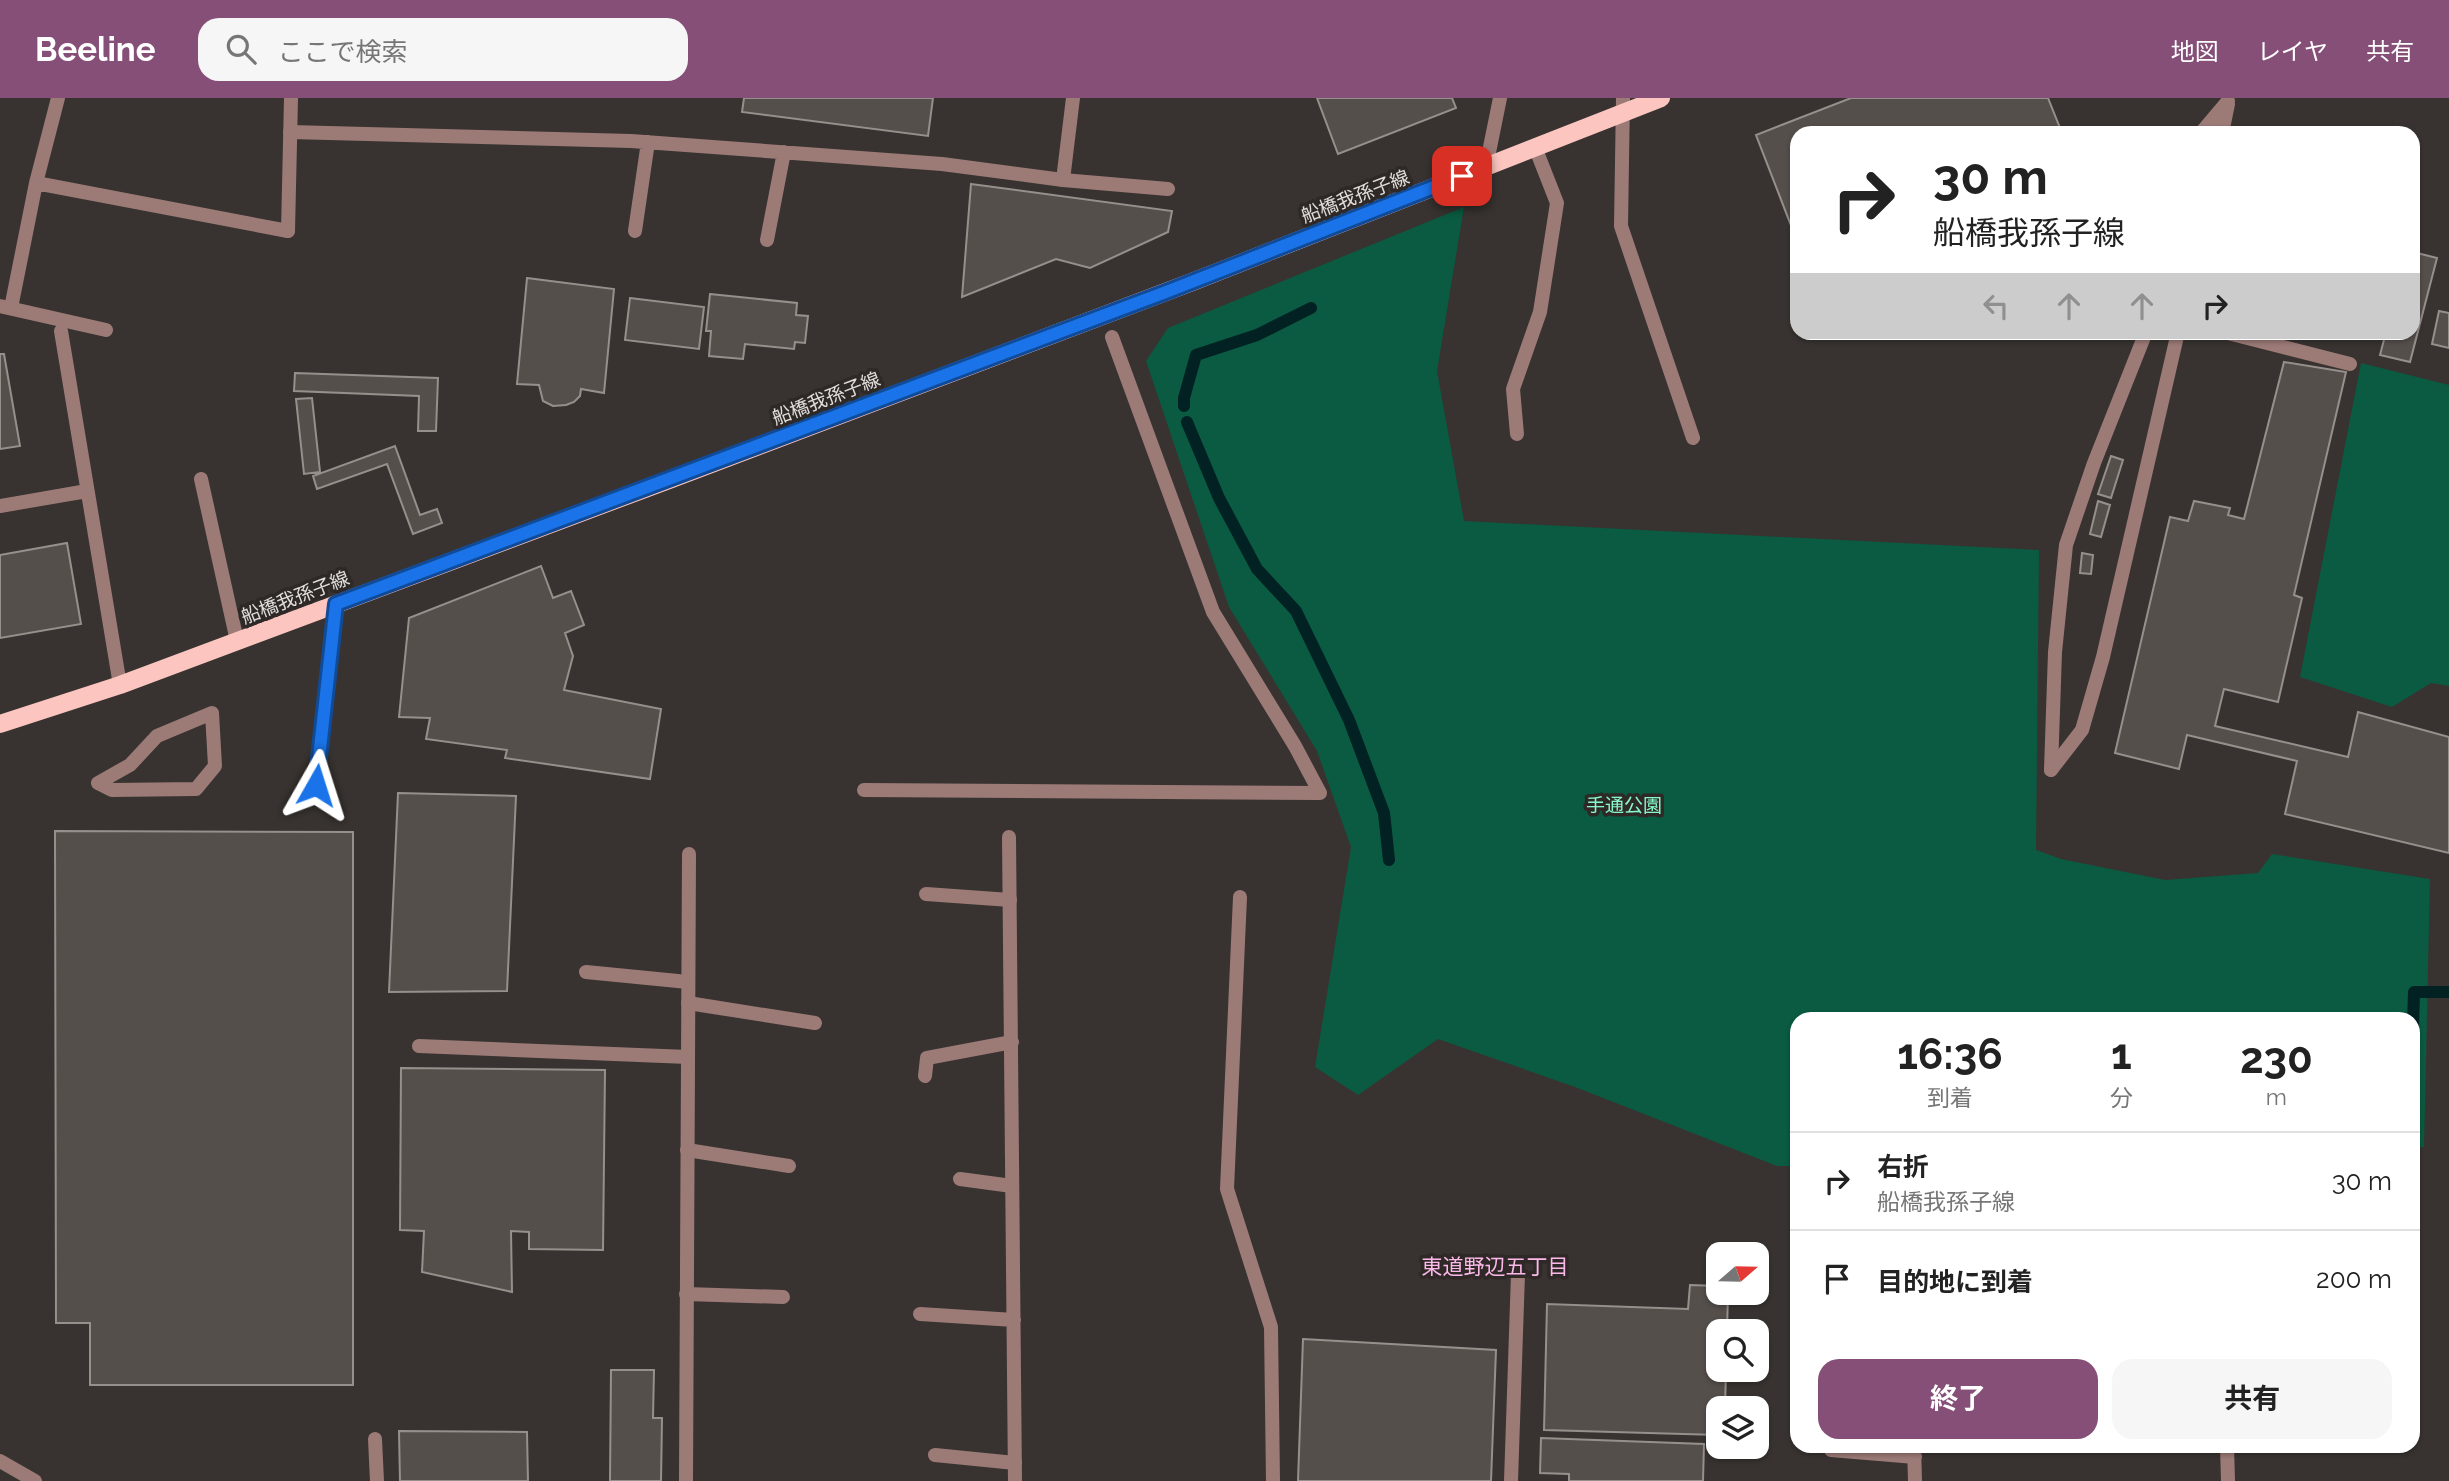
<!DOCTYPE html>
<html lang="ja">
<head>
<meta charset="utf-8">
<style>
	:root { --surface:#fff; --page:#f6f6f6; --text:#222; --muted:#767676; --line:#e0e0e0; --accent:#854f78 }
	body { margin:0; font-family:Raleway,"Noto Sans JP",sans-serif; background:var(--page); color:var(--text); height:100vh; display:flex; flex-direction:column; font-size:26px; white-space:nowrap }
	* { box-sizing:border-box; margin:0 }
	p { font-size:23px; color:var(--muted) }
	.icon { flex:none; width:38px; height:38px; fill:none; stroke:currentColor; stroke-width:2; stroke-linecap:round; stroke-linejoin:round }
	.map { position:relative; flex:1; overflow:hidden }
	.sheet { position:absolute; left:1790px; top:914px; width:630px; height:441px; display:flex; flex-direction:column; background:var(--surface); border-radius:21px; box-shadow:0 2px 5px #0004 }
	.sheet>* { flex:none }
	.guide { position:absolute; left:1790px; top:28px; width:630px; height:214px; border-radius:21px; box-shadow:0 2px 5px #0004; background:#fff; color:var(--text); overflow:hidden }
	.needle { width:46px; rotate:70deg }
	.buttons { position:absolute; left:1706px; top:1144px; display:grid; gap:14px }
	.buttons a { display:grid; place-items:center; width:63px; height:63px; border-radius:14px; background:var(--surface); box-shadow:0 2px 5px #0004; font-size:35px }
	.pin { position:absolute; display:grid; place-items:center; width:60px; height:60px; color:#fff; margin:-30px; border-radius:14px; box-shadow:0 4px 10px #0006 }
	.me { position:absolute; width:77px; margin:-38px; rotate:6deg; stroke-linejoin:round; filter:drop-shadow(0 0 5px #0008) }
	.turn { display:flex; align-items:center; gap:24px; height:147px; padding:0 28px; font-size:32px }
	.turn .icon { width:91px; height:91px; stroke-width:2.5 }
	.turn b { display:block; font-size:49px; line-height:60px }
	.lanes { display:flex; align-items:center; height:66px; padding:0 28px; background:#0003; justify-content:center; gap:35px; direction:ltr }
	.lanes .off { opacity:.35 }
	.eta { display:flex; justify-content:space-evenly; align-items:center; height:119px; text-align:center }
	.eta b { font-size:42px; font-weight:700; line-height:49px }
	.cta { display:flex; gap:14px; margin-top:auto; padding:14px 28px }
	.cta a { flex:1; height:80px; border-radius:21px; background:var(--accent); color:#fff; font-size:28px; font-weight:700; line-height:80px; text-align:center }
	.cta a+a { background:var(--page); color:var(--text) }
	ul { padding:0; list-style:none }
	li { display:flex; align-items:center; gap:21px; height:98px; padding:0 28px; border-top:2px solid var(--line) }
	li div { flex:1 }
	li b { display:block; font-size:26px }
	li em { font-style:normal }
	header { display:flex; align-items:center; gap:42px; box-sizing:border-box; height:98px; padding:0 35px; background:var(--accent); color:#fff }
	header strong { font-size:33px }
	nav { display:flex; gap:38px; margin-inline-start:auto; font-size:24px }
	.search { width:490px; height:63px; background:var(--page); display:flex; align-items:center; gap:18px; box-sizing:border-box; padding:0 24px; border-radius:21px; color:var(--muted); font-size:26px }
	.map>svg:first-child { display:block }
	.green { fill:#0a5b41 }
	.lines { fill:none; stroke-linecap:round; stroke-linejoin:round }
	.stream { stroke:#012123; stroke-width:12 }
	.building { fill:#554f4c; stroke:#96908c; stroke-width:2 }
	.service { stroke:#9c7b77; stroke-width:14 }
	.minor { stroke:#9c7b77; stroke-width:14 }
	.tertiary { stroke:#9c7b77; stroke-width:14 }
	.primary { stroke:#fcc5bf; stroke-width:18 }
	.route-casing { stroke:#114b97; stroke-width:18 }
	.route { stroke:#1a73e8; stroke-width:12 }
	.labels { text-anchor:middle; stroke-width:7; stroke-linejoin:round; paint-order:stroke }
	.street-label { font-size:19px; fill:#e1dedb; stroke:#2e2926 }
	.park-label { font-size:19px; fill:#87f8c9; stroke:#2e2926 }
	.neighbourhood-label { font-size:21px; fill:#fcb8e9; stroke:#2e2926 }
</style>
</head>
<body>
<header>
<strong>Beeline</strong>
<div class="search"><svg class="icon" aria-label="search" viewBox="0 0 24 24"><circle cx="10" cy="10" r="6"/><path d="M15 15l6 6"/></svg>ここで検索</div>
<nav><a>地図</a><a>レイヤ</a><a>共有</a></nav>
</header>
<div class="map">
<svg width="2449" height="1383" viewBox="0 0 2449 1383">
	<rect width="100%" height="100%" fill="#383330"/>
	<path class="green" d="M 1464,109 L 1437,273 L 1464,423 L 2039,452 L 2036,752 L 2061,761 L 2165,782 L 2258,775 L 2272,756 L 2430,781 L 2424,1049 L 2413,1050 L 2413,920 L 1797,920 L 1797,1068 L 1777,1068 L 1575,989 L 1438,941 L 1358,997 L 1315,969 L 1351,749 L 1317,653 L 1229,509 L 1146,263 L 1168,230 Z
		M 2361,265 L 2449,287 L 2449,588 L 2431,585 L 2392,609 L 2300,579 Z"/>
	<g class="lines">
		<path class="stream" d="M 1184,308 L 1184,300 L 1196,257 L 1257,237 L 1311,210
			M 1187,324 L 1219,400 L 1257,471 L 1296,513 L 1349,622 L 1384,715 L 1389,762
			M 2413,928 L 2414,894 L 2449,894"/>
	</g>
	<path class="building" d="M 744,0 L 933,0 L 928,38 L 742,14 Z
		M 1317,0 L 1452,0 L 1456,10 L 1338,56 Z
		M 1851,0 L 2048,0 L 2062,35 L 1797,35 L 1797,143 L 1756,37 Z
		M 971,86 L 1172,113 L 1168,134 L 1090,170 L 1056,161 L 962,199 Z
		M 2413,154 L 2437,160 L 2410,264 L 2380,257 L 2386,234 L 2413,234 Z
		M 527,180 L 614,191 L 604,295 L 581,291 L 580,298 L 574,304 L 566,307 L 553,308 L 543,303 L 539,287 L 517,286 Z
		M 710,196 L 797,205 L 796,217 L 808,218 L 805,245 L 795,244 L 794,251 L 745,246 L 743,261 L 709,258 L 711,233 L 706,233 Z
		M 630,200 L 704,209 L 699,251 L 625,242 Z
		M 2439,213 L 2449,215 L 2449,250 L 2432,246 Z
		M 0,256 L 4,256 L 20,348 L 0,351 Z
		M 2284,264 L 2346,274 L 2294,497 L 2302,500 L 2278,604 L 2224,591 L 2215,628 L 2348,659 L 2358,614 L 2449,639 L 2449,755 L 2285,716 L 2297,663 L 2187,637 L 2179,671 L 2115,655 L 2170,419 L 2188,423 L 2194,403 L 2230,410 L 2228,417 L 2244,421 Z
		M 295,275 L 438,280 L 436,333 L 418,333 L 419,298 L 294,293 Z
		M 312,300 L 320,374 L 304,376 L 296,301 Z
		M 395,348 L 420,417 L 437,411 L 442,425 L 413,436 L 387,366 L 317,391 L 313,378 Z
		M 2111,358 L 2123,362 L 2111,400 L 2098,396 Z
		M 2098,403 L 2110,407 L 2101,439 L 2090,436 Z
		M 67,445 L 81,526 L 0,540 L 0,457 Z
		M 2082,455 L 2093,457 L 2091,476 L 2080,475 Z
		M 541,468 L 553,500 L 571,493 L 584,527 L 565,535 L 573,558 L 564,592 L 661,611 L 650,681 L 505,660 L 507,652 L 426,641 L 430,620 L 399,619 L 409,520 Z
		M 398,695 L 516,698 L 507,893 L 389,894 Z
		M 55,733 L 353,734 L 353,1287 L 90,1287 L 90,1225 L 56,1225 Z
		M 401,970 L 605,972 L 603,1152 L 529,1151 L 529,1134 L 511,1133 L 512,1194 L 422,1174 L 424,1133 L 400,1132 Z
		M 1690,1187 L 1718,1188 L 1718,1195 L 1728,1195 L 1727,1234 L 1718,1234 L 1718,1272 L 1726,1272 L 1725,1311 L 1718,1311 L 1718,1337 L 1544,1332 L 1547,1206 L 1688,1211 Z
		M 1303,1241 L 1496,1252 L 1491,1383 L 1298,1383 Z
		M 611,1272 L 654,1272 L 653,1320 L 662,1320 L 661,1383 L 610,1383 Z
		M 399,1333 L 527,1334 L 528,1383 L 400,1383 Z
		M 1541,1340 L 1704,1346 L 1703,1383 L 1569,1383 L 1569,1376 L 1540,1375 Z"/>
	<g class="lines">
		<path class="service" d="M 290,34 L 631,43 L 942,66 L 1063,82 L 1168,91
			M 1486,69 L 1500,0
			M 36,85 L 288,133
			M 635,133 L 648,44
			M 767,142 L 784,54
			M 11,210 L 36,85 L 58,0
			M 61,233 L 120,587
			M 2224,234 L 2350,266
			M 201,381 L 237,543
			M 0,408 L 87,393
			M 212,615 L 215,668 L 196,691 L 112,692 L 98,685 L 130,667 L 157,638 Z
			M 2051,672 L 2082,632 L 2103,559 L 2178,234
			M 316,687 L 336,506
			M 864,692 L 1320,695 L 1295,648 L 1213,514 L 1112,239
			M 926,796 L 1010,802
			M 586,874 L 688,884
			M 688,905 L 815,925
			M 419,948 L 688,959
			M 925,978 L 927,960 L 1012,944
			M 687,1052 L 789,1068
			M 960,1081 L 1012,1088
			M 686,1196 L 783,1199
			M 375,1341 L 377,1383
			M 935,1357 L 1015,1365"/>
		<path class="minor" d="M 1623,0 L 1621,128 L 1693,340
			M 2201,35 L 2228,3
			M 2222,35 L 2228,6
			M 1063,82 L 1073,0
			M 288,133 L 291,0
			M 0,208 L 106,232
			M 1517,336 L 1513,291 L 1540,214 L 1557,105 L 1535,49
			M 2051,672 L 2055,554 L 2066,447 L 2094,365 L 2146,234
			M 1009,739 L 1015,1383
			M 1240,799 L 1227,1091 L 1271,1229 L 1273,1383
			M 920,1216 L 1014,1222
			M 1914,1348 L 1915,1383
			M 2227,1348 L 2228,1383
			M 1831,1352 L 1915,1359
			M 686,1383 L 689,756
			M 1511,1383 L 1518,1176"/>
		<path class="tertiary" d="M 0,1363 L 35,1383"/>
		<path class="primary" d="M 0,626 L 120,587 L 669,382 L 1192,184 L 1661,0"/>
	</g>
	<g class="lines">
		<g class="route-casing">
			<path id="route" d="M 316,687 L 336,506 L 1166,194 L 1462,78"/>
		</g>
		<use href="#route" class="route"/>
	</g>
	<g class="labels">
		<g class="street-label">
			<text transform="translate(1355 98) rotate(-21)" y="7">船橋我孫子線</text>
			<text transform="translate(826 300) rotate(-21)" y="7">船橋我孫子線</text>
			<text transform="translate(295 499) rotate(-21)" y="7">船橋我孫子線</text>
		</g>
		<g class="park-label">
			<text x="1624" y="714">手通公園</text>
		</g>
		<g class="neighbourhood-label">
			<text x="1495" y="1176">東道野辺五丁目</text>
		</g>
	</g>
</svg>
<div class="buttons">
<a><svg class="needle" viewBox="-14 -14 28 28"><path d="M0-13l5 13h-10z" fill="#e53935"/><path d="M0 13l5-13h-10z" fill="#767676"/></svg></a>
<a><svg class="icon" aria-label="search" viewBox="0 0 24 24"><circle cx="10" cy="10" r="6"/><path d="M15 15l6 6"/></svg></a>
<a><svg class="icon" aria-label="layers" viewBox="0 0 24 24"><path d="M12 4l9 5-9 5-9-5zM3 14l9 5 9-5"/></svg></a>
</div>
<div class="pin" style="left:1462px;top:78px;background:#d93025"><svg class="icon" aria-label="arrive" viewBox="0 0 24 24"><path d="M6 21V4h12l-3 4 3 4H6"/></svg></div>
<svg class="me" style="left:316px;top:687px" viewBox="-20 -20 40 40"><path d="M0-17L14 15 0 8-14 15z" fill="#1a73e8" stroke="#fff" stroke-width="4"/></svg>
<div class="guide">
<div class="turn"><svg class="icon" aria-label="right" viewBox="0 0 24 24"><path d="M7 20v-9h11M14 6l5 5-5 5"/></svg><div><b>30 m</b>船橋我孫子線</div></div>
<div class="lanes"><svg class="icon off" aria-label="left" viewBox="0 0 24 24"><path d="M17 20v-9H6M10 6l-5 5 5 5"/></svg><svg class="icon off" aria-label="ahead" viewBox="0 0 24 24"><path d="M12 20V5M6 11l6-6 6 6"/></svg><svg class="icon off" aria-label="ahead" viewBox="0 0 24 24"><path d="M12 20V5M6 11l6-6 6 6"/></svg><svg class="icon" aria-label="right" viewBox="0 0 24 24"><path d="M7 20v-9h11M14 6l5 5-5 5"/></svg></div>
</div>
<section class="sheet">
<div class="eta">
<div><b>16:36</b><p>到着</p></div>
<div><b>1</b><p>分</p></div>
<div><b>230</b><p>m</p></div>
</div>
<ul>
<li><svg class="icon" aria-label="right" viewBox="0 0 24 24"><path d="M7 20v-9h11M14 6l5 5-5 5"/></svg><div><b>右折</b><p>船橋我孫子線</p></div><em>30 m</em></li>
<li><svg class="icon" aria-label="arrive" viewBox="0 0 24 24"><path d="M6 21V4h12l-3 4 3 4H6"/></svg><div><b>目的地に到着</b></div><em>200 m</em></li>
</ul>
<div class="cta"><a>終了</a><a>共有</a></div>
</section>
</div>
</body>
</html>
